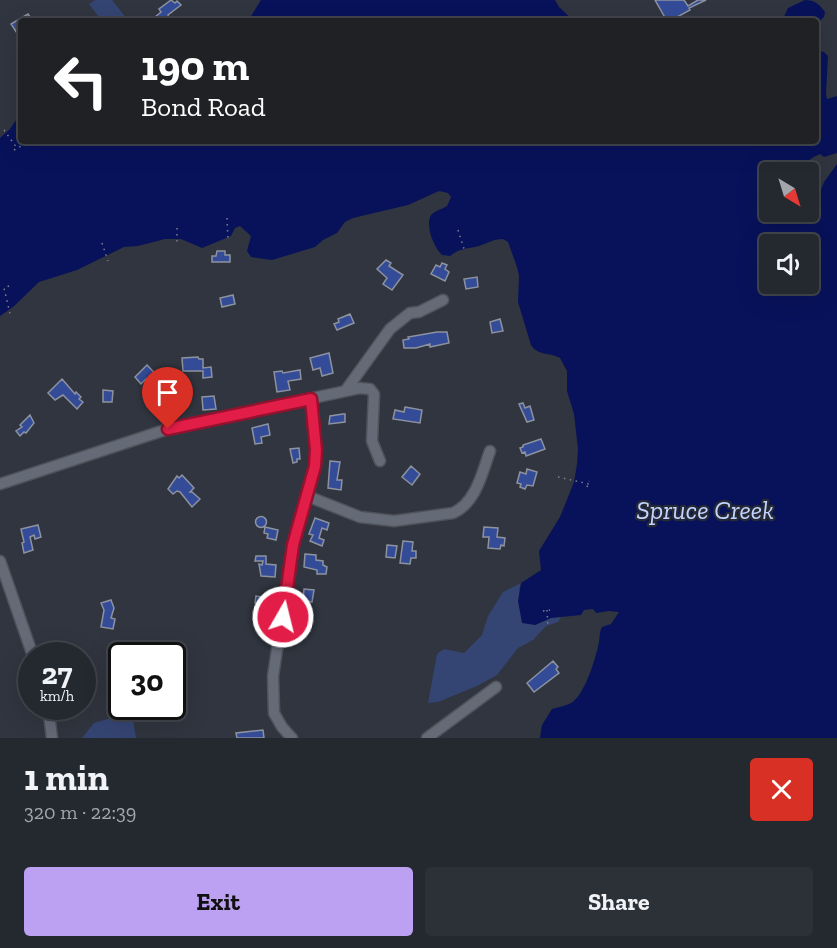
<!DOCTYPE html>
<html lang="en">
<head>
<meta charset="utf-8">
<style>
	:root { --surface:#24282f; --page:#2c3037; --text:#f1f3f6; --muted:#a3a6aa; --line:#41444b; --accent:#bca0f2 }
	body { margin:0; font-family:"Zilla Slab",serif; background:var(--page); color:var(--text); height:100vh; display:flex; flex-direction:column; font-size:22px; white-space:nowrap }
	* { box-sizing:border-box; margin:0 }
	p { font-size:20px; color:var(--muted) }
	.icon { flex:none; width:33px; height:33px; fill:none; stroke:currentColor; stroke-width:2; stroke-linecap:round; stroke-linejoin:round }
	.map { position:relative; height:738px; overflow:hidden }
	.sheet { display:flex; flex-direction:column; background:var(--surface); flex:1 }
	.sheet>* { flex:none }
	.banner { position:absolute; left:18px; top:18px; width:801px; height:126px; border-radius:6px; box-shadow:0 6px 24px #0002,0 0 0 2px var(--line); background:#202124; color:#fff; overflow:hidden }
	.needle { width:39px; rotate:142deg }
	.tools { position:absolute; left:759px; top:162px; display:grid; gap:12px }
	.tools a { display:grid; place-items:center; width:60px; height:60px; border-radius:6px; background:var(--surface); box-shadow:0 6px 24px #0002,0 0 0 2px var(--line); font-size:30px }
	.speed { position:absolute; left:18px; top:642px; display:flex; gap:12px; font-size:30px; font-weight:700; text-align:center }
	.speed>* { display:grid; place-content:center; width:78px; height:78px; border-radius:50%; background:var(--surface); box-shadow:0 6px 24px #0002,0 0 0 2px var(--line); line-height:1 }
	.speed small { font-size:15px; font-weight:400 }
	.speed .limit { border:3px solid #111; border-radius:9px; background:#fff; color:#111 }
	.pin { position:absolute; display:grid; place-items:center; width:51px; height:51px; color:#fff; margin:-62px -26px; border-radius:50% 50% 50% 0; rotate:-45deg; box-shadow:0 0 6px #0007 }
	.pin .icon { rotate:45deg }
	.me { position:absolute; width:66px; margin:-33px; rotate:8deg; stroke-linejoin:round; filter:drop-shadow(0 0 4px #0008) }
	.turn { display:flex; align-items:center; gap:21px; height:126px; padding:0 24px; font-size:27px }
	.turn .icon { width:78px; height:78px; stroke-width:2.5 }
	.turn b { display:block; font-size:42px; line-height:51px }
	.round { display:grid; place-items:center; flex:none; width:63px; height:63px; border-radius:6px; background:var(--page) }
	.head { display:flex; align-items:center; justify-content:space-between; height:102px; padding:0 24px }
	h1 { font-size:36px; font-weight:700; line-height:45px }
	.button { display:flex; gap:12px; margin-top:auto; padding:12px 24px }
	.button a { flex:1; height:69px; border-radius:6px; background:var(--accent); color:#111; font-size:24px; font-weight:700; line-height:69px; text-align:center }
	.button a+a { background:var(--page); color:var(--text) }
	.map>svg:first-child { display:block }
	.green { fill:#354573 }
	.water { fill:#08125a; fill-rule:evenodd }
	.building { fill:#344c98; stroke:#8d929f; stroke-width:1.5 }
	.lines { fill:none; stroke-linecap:round; stroke-linejoin:round }
	.minor-casing { stroke:#4e525b; stroke-width:13 }
	.path { stroke:#7e828b; stroke-width:1.5; stroke-dasharray:1.5 4.5; stroke-linecap:butt }
	.minor { stroke:#646a76; stroke-width:10 }
	.route-casing { stroke:#92132f; stroke-width:15 }
	.route { stroke:#e11d48; stroke-width:10 }
	.labels { text-anchor:middle; stroke-width:4.5; stroke-linejoin:round; paint-order:stroke }
	.water-label { font-size:26px; font-style:italic; fill:#c2d4ff; stroke:#262a35 }
</style>
</head>
<body>
<div class="map">
<svg width="837" height="738" viewBox="0 0 837 738">
	<rect width="100%" height="100%" fill="#30353f"/>
	<path class="green" d="M 95,0 L 112,0 L 127,19 L 124,21 L 102,21 L 89,4 Z
		M 521,583 L 519,590 L 535,625 L 551,618 L 561,617 L 558,622 L 546,626 L 533,640 L 518,648 L 497,675 L 477,686 L 438,702 L 428,703 L 437,654 L 444,649 L 464,653 L 482,635 L 488,616 L 503,592 Z
		M 128,713 L 133,719 L 136,738 L 82,738 L 94,723 Z"/>
	<path class="water" d="M 261,0 L 555,0 L 559,7 L 574,21 L 248,21 Z
		M 805,0 C 815,0 819,4 825,12 L 824,17 L 816,24 L 816,21 L 782,21 L 788,8 Z
		M 816,50 L 824,52 L 828,56 L 826,94 L 827,99 L 837,96 L 837,153 L 824,157 L 820,154 C 811,158 804,162 802,172 L 770,172 L 770,212 L 808,212 L 809,188 L 813,196 L 818,197 L 824,182 L 837,164 L 837,738 L 540,738 L 542,725 L 552,709 C 558,707 565,706 571,703 C 585,695 596,657 599,642 C 600,636 599,633 602,627 L 611,624 L 619,612 L 609,611 L 596,613 L 593,609 L 584,610 L 581,615 L 551,618 L 535,625 L 522,623 L 518,601 L 521,583 L 541,570 L 539,551 L 560,517 L 574,482 L 577,464 L 578,449 L 574,414 L 567,391 L 567,371 L 560,358 C 549,352 538,356 531,345 L 518,302 L 519,276 L 517,267 L 508,242 L 503,239 C 493,239 488,243 479,246 C 468,249 459,248 450,256 L 442,255 C 434,247 426,228 430,217 C 432,211 443,209 447,206 L 451,197 L 448,193 L 439,191 L 408,205 L 353,218 L 345,222 L 337,233 L 323,240 L 315,247 L 272,260 L 251,257 L 247,251 L 251,236 L 240,226 L 235,228 L 231,236 L 202,248 L 181,239 L 165,239 L 138,246 L 124,247 L 77,270 L 39,282 L 13,307 L 0,316 L 0,138 L 10,129 L 21,113 L 21,141 L 816,141 ZM 808,244 L 808,284 L 770,284 L 770,244 Z"/>
	<path class="building" d="M 171,0 L 175,3 L 177,1 L 181,5 L 168,15 L 169,17 L 164,21 L 158,21 L 155,17 L 161,12 L 159,9 Z
		M 655,0 L 684,0 L 688,6 L 698,0 L 706,0 L 689,8 L 690,10 L 670,21 L 667,21 Z
		M 28,14 L 33,21 L 21,21 L 21,31 L 17,33 L 11,24 Z
		M 217,251 L 225,251 L 225,255 L 230,255 L 230,262 L 212,262 L 212,256 L 216,256 Z
		M 386,260 L 391,263 L 389,266 L 403,275 L 392,290 L 383,284 L 387,278 L 377,269 Z
		M 442,263 L 447,265 L 445,269 L 449,272 L 445,281 L 431,274 L 436,265 L 440,267 Z
		M 477,277 L 478,287 L 466,289 L 464,279 Z
		M 233,295 L 235,304 L 222,307 L 220,298 Z
		M 350,314 L 354,323 L 337,330 L 334,324 L 339,322 L 338,319 Z
		M 500,319 L 503,331 L 492,333 L 490,322 Z
		M 437,332 L 447,332 L 449,343 L 430,347 L 430,344 L 416,348 L 404,348 L 403,340 L 409,339 L 408,337 Z
		M 329,353 L 333,373 L 322,376 L 320,368 L 313,370 L 310,358 Z
		M 198,357 L 199,359 L 203,359 L 203,368 L 211,367 L 212,377 L 203,378 L 203,371 L 183,371 L 182,358 Z
		M 147,365 L 165,384 L 168,401 L 165,401 L 165,405 L 159,406 L 158,388 L 152,379 L 149,382 L 146,379 L 141,384 L 135,377 Z
		M 300,370 L 301,379 L 288,381 L 290,390 L 277,392 L 274,372 L 282,371 L 283,373 Z
		M 62,379 L 75,394 L 76,392 L 81,397 L 79,399 L 83,402 L 77,409 L 63,395 L 55,400 L 48,393 Z
		M 103,390 L 113,391 L 112,402 L 103,402 Z
		M 214,396 L 216,409 L 203,410 L 202,397 Z
		M 523,403 L 525,408 L 530,406 L 534,420 L 527,422 L 519,404 Z
		M 405,407 L 422,410 L 420,423 L 393,419 L 395,410 L 404,412 Z
		M 343,414 L 345,414 L 345,422 L 329,424 L 330,416 Z
		M 30,415 L 34,423 L 26,433 L 24,432 L 20,436 L 16,431 L 22,427 L 20,425 Z
		M 268,424 L 270,435 L 261,437 L 262,443 L 255,444 L 252,428 Z
		M 541,439 L 545,449 L 526,456 L 525,452 L 522,453 L 520,448 L 523,447 L 523,445 Z
		M 299,448 L 300,459 L 297,459 L 297,462 L 293,463 L 290,449 Z
		M 330,461 L 340,462 L 337,480 L 342,480 L 341,490 L 328,488 Z
		M 411,466 L 420,474 L 412,485 L 402,477 Z
		M 527,469 L 537,472 L 533,486 L 527,485 L 525,489 L 520,487 L 521,484 L 517,483 L 520,472 L 526,474 Z
		M 182,475 L 194,488 L 190,492 L 192,492 L 200,499 L 192,507 L 180,492 L 177,491 L 173,494 L 168,489 L 177,476 L 179,478 Z
		M255.5 522a5.5 5.5 0 1 1 11 0a5.5 5.5 0 1 1-11 0Z
		M 315,518 L 329,523 L 327,530 L 322,528 L 319,538 L 324,540 L 322,546 L 310,541 L 313,535 L 309,534 Z
		M 38,525 L 41,537 L 35,539 L 34,535 L 30,537 L 33,550 L 24,553 L 22,543 L 24,542 L 21,529 Z
		M 265,527 L 278,530 L 276,540 L 267,538 L 268,534 L 264,533 Z
		M 484,527 L 498,528 L 497,537 L 505,538 L 504,546 L 501,545 L 500,549 L 488,548 L 489,537 L 483,537 Z
		M 403,541 L 413,542 L 412,551 L 416,551 L 416,558 L 411,558 L 410,564 L 400,563 Z
		M 387,545 L 397,546 L 395,558 L 386,557 Z
		M 305,554 L 316,555 L 316,560 L 323,561 L 323,565 L 327,567 L 326,574 L 317,574 L 317,570 L 304,567 Z
		M 256,556 L 266,556 L 266,564 L 276,565 L 275,577 L 261,576 L 259,564 L 262,565 L 263,561 L 255,561 Z
		M 304,589 L 314,590 L 312,602 L 303,600 Z
		M 256,596 L 270,599 L 268,609 L 259,607 L 259,604 L 255,603 Z
		M 111,600 L 114,608 L 111,618 L 115,619 L 113,629 L 101,627 L 104,610 L 101,603 Z
		M 298,621 L 309,623 L 310,631 L 307,631 L 306,635 L 296,634 Z
		M 553,661 L 558,667 L 556,669 L 559,673 L 534,692 L 527,683 Z
		M 263,730 L 264,738 L 237,738 L 236,733 Z"/>
	<g class="lines">
		<g class="minor-casing">
			<path id="minor" d="M 346,390 L 390,329 L 410,313 L 419,312 L 443,300
				M 0,484 L 168,429 L 360,388 L 370,389 L 374,394 L 372,441 L 380,461
				M 307,496 L 360,517 L 394,521 L 453,513 C 476,503 482,473 490,451
				M 0,561 L 33,656
				M 48,706 L 52,738
				M 292,738 L 282,727 L 274,713 L 273,676 L 293,545 L 315,466 L 316,450 L 311,399
				M 427,738 L 496,687"/>
		</g>
		<path class="path" d="M 4,130 L 17,148
			M 14,150 L 21,146
			M 227,218 L 228,241
			M 177,228 L 177,243
			M 458,230 L 465,252
			M 102,243 L 108,261
			M 9,286 L 4,288 L 11,318
			M 558,477 L 589,484
			M 587,487 L 589,481
			M 547,610 L 548,628
			M 543,611 L 550,610"/>
		<use href="#minor" class="minor"/>
	</g>
	<g class="lines">
		<g class="route-casing">
			<path id="route" d="M 168,429 L 311,399 L 316,450 L 315,466 L 293,545 L 283,617"/>
		</g>
		<use href="#route" class="route"/>
	</g>
	<g class="labels">
		<g class="water-label">
			<text x="705" y="519">Spruce Creek</text>
		</g>
	</g>
</svg>
<div class="tools">
<a><svg class="needle" viewBox="-14 -14 28 28"><path d="M0-13l5 13h-10z" fill="#e53935"/><path d="M0 13l5-13h-10z" fill="#a3a6aa"/></svg></a>
<a><svg class="icon" aria-label="sound" viewBox="0 0 24 24"><path d="M4 9h4l5-4v14l-5-4H4zM17 9q2 3 0 6"/></svg></a>
</div>
<div class="speed"><div>27<small>km/h</small></div><div class="limit">30</div></div>
<div class="pin" style="left:168px;top:429px;background:#d93025"><svg class="icon" aria-label="arrive" viewBox="0 0 24 24"><path d="M6 21V4h12l-3 4 3 4H6"/></svg></div>
<svg class="me" style="left:283px;top:617px" viewBox="-20 -20 40 40"><circle r="17" fill="#e11d48" stroke="#fff" stroke-width="3"/><path d="M0-11L8 9 0 5-8 9z" fill="#fff"/></svg>
<div class="banner">
<div class="turn"><svg class="icon" aria-label="left" viewBox="0 0 24 24"><path d="M17 20v-9H6M10 6l-5 5 5 5"/></svg><div><b>190 m</b>Bond Road</div></div>
</div>
</div>
<section class="sheet">
<div class="head"><div><h1>1 min</h1><p>320 m · 22:39</p></div><a class="round" style="background:#d93025;color:#fff"><svg class="icon" aria-label="close" viewBox="0 0 24 24"><path d="M6 6l12 12M18 6L6 18"/></svg></a></div>
<div class="button"><a>Exit</a><a>Share</a></div>
</section>
</body>
</html>
